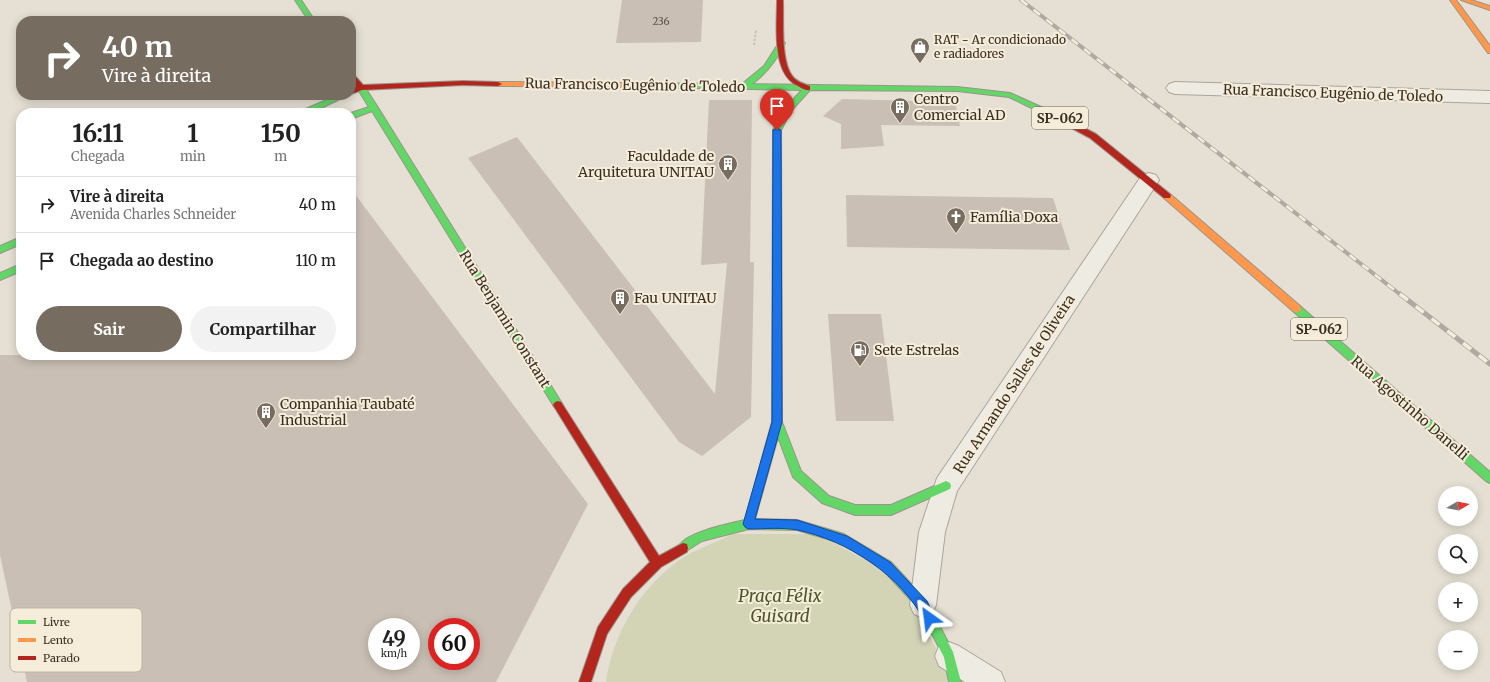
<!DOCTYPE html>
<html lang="pt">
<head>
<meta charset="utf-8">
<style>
	:root { --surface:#fff; --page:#f2f2f2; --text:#222; --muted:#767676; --line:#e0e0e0; --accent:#766c60 }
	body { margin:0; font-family:Merriweather,serif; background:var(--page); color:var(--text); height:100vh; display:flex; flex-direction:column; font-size:15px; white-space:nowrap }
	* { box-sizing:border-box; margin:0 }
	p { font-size:13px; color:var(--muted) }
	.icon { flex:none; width:22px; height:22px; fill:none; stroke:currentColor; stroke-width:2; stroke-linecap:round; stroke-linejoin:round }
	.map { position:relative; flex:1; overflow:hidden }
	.details { position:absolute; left:16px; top:108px; width:340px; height:252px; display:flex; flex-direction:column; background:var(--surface); border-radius:16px; box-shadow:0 2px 10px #0003 }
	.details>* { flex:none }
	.hud { position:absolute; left:16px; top:16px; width:340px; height:84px; border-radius:16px; box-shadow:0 2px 10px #0003; background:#766c60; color:#fff; overflow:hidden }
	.needle { width:26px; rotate:80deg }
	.controls { position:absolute; left:1438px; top:486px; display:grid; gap:8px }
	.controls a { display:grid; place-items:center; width:40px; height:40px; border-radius:50%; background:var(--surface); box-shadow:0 2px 10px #0003; font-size:20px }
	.speed { position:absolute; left:368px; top:618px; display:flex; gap:8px; font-size:20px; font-weight:700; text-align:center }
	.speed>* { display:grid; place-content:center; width:52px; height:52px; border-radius:50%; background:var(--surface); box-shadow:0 2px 10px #0003; line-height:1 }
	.speed small { font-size:10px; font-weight:400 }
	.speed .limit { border:6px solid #d22; background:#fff; color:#111 }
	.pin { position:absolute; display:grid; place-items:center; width:34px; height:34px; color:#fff; margin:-41px -17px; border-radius:50% 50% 50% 0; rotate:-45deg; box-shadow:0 0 4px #0007 }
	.pin .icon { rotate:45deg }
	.me { position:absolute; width:44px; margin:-22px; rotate:329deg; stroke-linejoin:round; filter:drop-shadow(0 0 3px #0008) }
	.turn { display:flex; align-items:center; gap:14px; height:84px; padding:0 20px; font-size:18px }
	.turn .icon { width:52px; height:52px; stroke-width:2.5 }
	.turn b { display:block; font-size:28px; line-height:34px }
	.eta { display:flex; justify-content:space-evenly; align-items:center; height:68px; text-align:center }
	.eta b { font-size:24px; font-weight:700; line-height:28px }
	.action { display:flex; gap:8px; margin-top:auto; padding:8px 20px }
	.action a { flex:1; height:46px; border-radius:24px; background:var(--accent); color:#fff; font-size:16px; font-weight:700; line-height:46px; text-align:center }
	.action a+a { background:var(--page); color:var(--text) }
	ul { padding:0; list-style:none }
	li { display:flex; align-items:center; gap:12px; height:56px; padding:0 20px; border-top:1px solid var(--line) }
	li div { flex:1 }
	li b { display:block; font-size:15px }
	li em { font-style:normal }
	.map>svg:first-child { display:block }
	.green { fill:#d3d4b6 }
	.building { fill:#c9bfb4; fill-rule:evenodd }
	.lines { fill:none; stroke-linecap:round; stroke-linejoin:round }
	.street-casing { stroke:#aba59b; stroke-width:2 }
	.fast-casing { stroke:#9b958a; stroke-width:2 }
	.slow-casing { stroke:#9b958a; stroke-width:2 }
	.jam-casing { stroke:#9b958a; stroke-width:2 }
	.path { stroke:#c6c2ba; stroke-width:2; stroke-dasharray:2.5 1.5; stroke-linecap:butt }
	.street { fill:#eeebe3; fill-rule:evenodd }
	.fast { fill:#63d668; fill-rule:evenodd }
	.slow { fill:#ff974d; fill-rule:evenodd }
	.jam { fill:#b3261e; fill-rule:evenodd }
	.rail-far1-casing { stroke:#aeaaa3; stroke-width:4 }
	.rail-casing { stroke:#aeaaa3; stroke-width:5 }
	.rail-far1 { stroke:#f5edda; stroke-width:2.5; stroke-dasharray:8; stroke-linecap:butt }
	.rail { stroke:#f5edda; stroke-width:3.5; stroke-dasharray:10; stroke-linecap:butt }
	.route { fill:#1a73e8; stroke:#114b97 }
	.labels { text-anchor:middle; stroke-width:4; stroke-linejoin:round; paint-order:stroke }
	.far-number-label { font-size:10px; fill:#5e5246 }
	.far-poi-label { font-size:12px; fill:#3b2e22; stroke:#f5edda; text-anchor:start }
	.shield { fill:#f5edda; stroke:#736759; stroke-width:1 }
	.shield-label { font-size:13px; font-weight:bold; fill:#3b2e22 }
	.street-label { font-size:14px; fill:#3b2e22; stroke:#f5edda }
	.poi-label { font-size:14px; fill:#3b2e22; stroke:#f5edda; text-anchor:start }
	.near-park-label { font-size:17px; font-style:italic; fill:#4a562a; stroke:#f5edda }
	.key { fill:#f5edda; stroke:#bdb4a3; stroke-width:1 }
	.key-label { font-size:11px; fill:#3b2e22 }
</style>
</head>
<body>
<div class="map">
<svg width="1490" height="682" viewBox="0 0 1490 682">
	<rect width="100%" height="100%" fill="#e5e0d3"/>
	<path class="green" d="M 733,534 L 820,534 L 900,581 L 954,682 L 606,682 C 613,634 639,590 678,561 C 691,551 717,542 733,534 Z"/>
	<path class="building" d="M 622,0 L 703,0 L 701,42 L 616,43 Z
		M 842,99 L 955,102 L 960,126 L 881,125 L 884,146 L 841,149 L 841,124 L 823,116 Z
		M 709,100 L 752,100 L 750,262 L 754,262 L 751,417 L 702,456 L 679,442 L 468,158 L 517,137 L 715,394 L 727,263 L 701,265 Z
		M 351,189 L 588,504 L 496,682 L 27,682 L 0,555 L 0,355 L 351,355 ZM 377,627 L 411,627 L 411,661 L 377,661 ZM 437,627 L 471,627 L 471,661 L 437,661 Z
		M 846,195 L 1053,198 L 1070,250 L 847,247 Z
		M 828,314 L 881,314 L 894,421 L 836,421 Z"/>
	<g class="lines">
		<g class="street-casing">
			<path id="street" d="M 1175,82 L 1490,91 L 1490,103 L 1175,94 L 1169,92 L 1166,88 L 1169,84 Z
				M 1149,173 L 1156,175 L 1159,180 L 1156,185 L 957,491 L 945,532 L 936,605 L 932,614 L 923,618 L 914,614 L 910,605 L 919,532 L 937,478 L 1142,175 Z
				M 949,642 L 959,646 L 1001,672 L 1005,682 L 965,682 L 939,666 L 935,656 L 939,646 Z"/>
		</g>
		<g class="fast-casing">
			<path id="fast" d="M 295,0 L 301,0 L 315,21 L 309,21 Z
				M 780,41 L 782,41 L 785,43 C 777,59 767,73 752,84 L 957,87 L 1010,93 L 1070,120 L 1071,122 L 1070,124 L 1064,124 L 1009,97 L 957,91 L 810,90 L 791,111 L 781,130 L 782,422 L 801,471 L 829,496 L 855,505 L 891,505 L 946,481 L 950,483 L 951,486 L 950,489 L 891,515 L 855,515 L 822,503 L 793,477 L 778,437 L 755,519 L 797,520 L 844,534 L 891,562 L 927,601 L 953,652 L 961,682 L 949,682 L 944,657 L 919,609 L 883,570 L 841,543 L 797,530 L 749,529 L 702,541 L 683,553 L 679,552 L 678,548 C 684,532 729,524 745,520 L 772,422 L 773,130 L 785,108 L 802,90 L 627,87 L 623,85 L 627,83 L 742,84 L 764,66 Z
				M 358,86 L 364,86 L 377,106 L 561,402 L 563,405 L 561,408 L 558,409 L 555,408 L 372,111 L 351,119 L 351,113 L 369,107 L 357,88 Z
				M 338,95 L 348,95 L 311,113 L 300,113 L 301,111 Z
				M 21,237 L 21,244 L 0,253 L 0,246 Z
				M 21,264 L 21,271 L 0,280 L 0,273 Z
				M 1297,305 L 1300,306 L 1490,472 L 1490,483 L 1486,481 L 1294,312 L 1293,309 L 1294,306 Z"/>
		</g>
		<g class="slow-casing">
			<path id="slow" d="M 1450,0 L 1456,0 L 1490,46 L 1490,53 L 1488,53 Z
				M 1461,0 L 1471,0 L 1490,6 L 1490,10 Z
				M 495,82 L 627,83 L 631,85 L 627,87 L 498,86 L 494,84 Z
				M 1167,193 L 1170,194 L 1300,306 L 1301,309 L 1300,312 L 1294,312 L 1164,198 L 1163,196 Z"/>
		</g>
		<g class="jam-casing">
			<path id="jam" d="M 777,0 L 783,0 C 784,20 780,61 793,77 C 797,82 804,84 810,86 L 810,90 C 805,91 802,88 798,86 C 771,74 777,25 777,0 Z
				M 351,75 L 354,75 L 363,85 L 463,81 L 498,82 L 502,84 L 498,86 L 463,85 L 362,90 L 351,94 L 351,89 L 356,87 L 351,81 Z
				M 1067,119 L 1096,134 L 1170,194 L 1171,196 L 1170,198 L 1164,198 L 1090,138 L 1064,124 L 1064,120 Z
				M 558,401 L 561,402 L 659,556 L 683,543 L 687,544 L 688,548 L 687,552 L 661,567 L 631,597 L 607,634 L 591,682 L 579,682 L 598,627 L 623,589 L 650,562 L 555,408 L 553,405 L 555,402 Z"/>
		</g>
		<path class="path" d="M 754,45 L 756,30"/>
		<use href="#street" class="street"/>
		<use href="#fast" class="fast"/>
		<use href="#slow" class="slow"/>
		<use href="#jam" class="jam"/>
		<g class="rail-far1-casing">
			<path id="rail-far1" d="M 1021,0 L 1401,295"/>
		</g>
		<g class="rail-casing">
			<path id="rail" d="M 1400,294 L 1490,364"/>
		</g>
		<use href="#rail-far1" class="rail-far1"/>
		<use href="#rail" class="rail"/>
	</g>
	<path class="route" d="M 777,128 L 781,130 L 782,422 L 755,519 L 797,520 L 847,536 L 890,562 L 927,601 L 935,618 L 933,622 L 929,623 L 925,622 C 902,576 847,540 797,530 C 782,527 764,529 748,529 L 745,527 L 743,524 L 772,422 L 773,130 Z"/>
	<defs>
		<g id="shop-pin" transform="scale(1)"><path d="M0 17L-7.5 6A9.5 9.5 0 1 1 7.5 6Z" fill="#766c60" stroke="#f5edda"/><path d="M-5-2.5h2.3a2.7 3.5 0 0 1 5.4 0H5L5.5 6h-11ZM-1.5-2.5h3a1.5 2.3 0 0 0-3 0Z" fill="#fff"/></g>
		<g id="building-pin" transform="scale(1)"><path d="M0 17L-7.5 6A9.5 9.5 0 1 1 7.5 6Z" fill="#766c60" stroke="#f5edda"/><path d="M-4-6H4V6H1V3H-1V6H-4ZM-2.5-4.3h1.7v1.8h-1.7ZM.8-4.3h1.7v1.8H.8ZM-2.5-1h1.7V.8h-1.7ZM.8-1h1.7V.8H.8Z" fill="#fff"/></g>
		<g id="church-pin" transform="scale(1)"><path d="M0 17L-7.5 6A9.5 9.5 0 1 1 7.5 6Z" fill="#766c60" stroke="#f5edda"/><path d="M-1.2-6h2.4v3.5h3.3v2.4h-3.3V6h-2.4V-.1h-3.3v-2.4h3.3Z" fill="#fff"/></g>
		<g id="fuel-pin" transform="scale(1)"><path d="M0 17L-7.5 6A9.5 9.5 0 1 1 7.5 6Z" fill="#766c60" stroke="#f5edda"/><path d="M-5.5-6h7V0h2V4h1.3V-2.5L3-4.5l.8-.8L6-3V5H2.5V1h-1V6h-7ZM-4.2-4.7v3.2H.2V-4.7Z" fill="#fff"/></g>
	</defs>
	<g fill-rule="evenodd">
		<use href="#shop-pin" x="920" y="47"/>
		<use href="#building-pin" x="900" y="107"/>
		<use href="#building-pin" x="728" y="164"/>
		<use href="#church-pin" x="956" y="217"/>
		<use href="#building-pin" x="620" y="298"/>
		<use href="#fuel-pin" x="860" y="350"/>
		<use href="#building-pin" x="266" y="412"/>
	</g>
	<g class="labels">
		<g class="far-number-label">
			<text x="661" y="25">236</text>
		</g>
		<g class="far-poi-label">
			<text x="934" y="44">RAT - Ar condicionado<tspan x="934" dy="14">e radiadores</tspan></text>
		</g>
		<g class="shield">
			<rect x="1032" y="107" width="56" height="22" rx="3"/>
			<rect x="1291" y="318" width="56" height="22" rx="3"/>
		</g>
		<g class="shield-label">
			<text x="1060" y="123">SP-062</text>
			<text x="1319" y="334">SP-062</text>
		</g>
		<g class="street-label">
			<text transform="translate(635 85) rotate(1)" y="5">Rua Francisco Eugênio de Toledo</text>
			<text transform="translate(1333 93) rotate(2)" y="5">Rua Francisco Eugênio de Toledo</text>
			<text transform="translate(505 319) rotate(58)" y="5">Rua Benjamin Constant</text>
			<text transform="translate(1014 384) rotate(-57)" y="5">Rua Armando Salles de Oliveira</text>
			<text transform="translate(1410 408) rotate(41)" y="5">Rua Agostinho Danelli</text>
		</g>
		<g class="poi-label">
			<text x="914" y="104">Centro<tspan x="914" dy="16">Comercial AD</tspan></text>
			<text x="714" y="161" text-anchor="end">Faculdade de<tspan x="714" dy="16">Arquitetura UNITAU</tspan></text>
			<text x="970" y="222">Família Doxa</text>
			<text x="634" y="303">Fau UNITAU</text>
			<text x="874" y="355">Sete Estrelas</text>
			<text x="280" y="409">Companhia Taubaté<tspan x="280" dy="16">Industrial</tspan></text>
		</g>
		<g class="near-park-label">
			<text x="780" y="602">Praça Félix<tspan x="780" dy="20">Guisard</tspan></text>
		</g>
	</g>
	<rect x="10" y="608" width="132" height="64" rx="6" class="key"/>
	<rect x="18" y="620" width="18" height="4" fill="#63d668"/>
	<rect x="18" y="638" width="18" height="4" fill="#ff974d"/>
	<rect x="18" y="656" width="18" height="4" fill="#b3261e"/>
	<g class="key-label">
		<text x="43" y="626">Livre</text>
		<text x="43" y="644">Lento</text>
		<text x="43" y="662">Parado</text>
	</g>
</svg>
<div class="controls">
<a><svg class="needle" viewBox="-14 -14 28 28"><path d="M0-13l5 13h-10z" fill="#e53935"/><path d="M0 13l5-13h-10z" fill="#767676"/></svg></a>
<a><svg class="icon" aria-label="search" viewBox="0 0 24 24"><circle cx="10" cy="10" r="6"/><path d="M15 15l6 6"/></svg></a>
<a>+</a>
<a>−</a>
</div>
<div class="speed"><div>49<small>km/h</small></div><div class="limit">60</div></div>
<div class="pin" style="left:777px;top:130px;background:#d93025"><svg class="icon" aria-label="arrive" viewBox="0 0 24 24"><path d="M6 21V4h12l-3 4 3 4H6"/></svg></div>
<svg class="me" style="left:929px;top:618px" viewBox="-20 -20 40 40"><path d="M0-17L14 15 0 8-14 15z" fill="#1a73e8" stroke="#fff" stroke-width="4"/></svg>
<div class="hud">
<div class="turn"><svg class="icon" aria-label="right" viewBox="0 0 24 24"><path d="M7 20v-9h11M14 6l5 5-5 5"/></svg><div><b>40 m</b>Vire à direita</div></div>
</div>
<section class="details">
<div class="eta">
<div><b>16:11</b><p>Chegada</p></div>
<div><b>1</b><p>min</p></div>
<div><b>150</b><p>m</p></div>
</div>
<ul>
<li><svg class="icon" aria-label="right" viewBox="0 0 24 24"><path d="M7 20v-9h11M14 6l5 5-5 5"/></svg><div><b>Vire à direita</b><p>Avenida Charles Schneider</p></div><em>40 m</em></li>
<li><svg class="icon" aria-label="arrive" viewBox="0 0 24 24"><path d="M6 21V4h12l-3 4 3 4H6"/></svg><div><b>Chegada ao destino</b></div><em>110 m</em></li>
</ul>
<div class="action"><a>Sair</a><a>Compartilhar</a></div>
</section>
</div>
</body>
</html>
